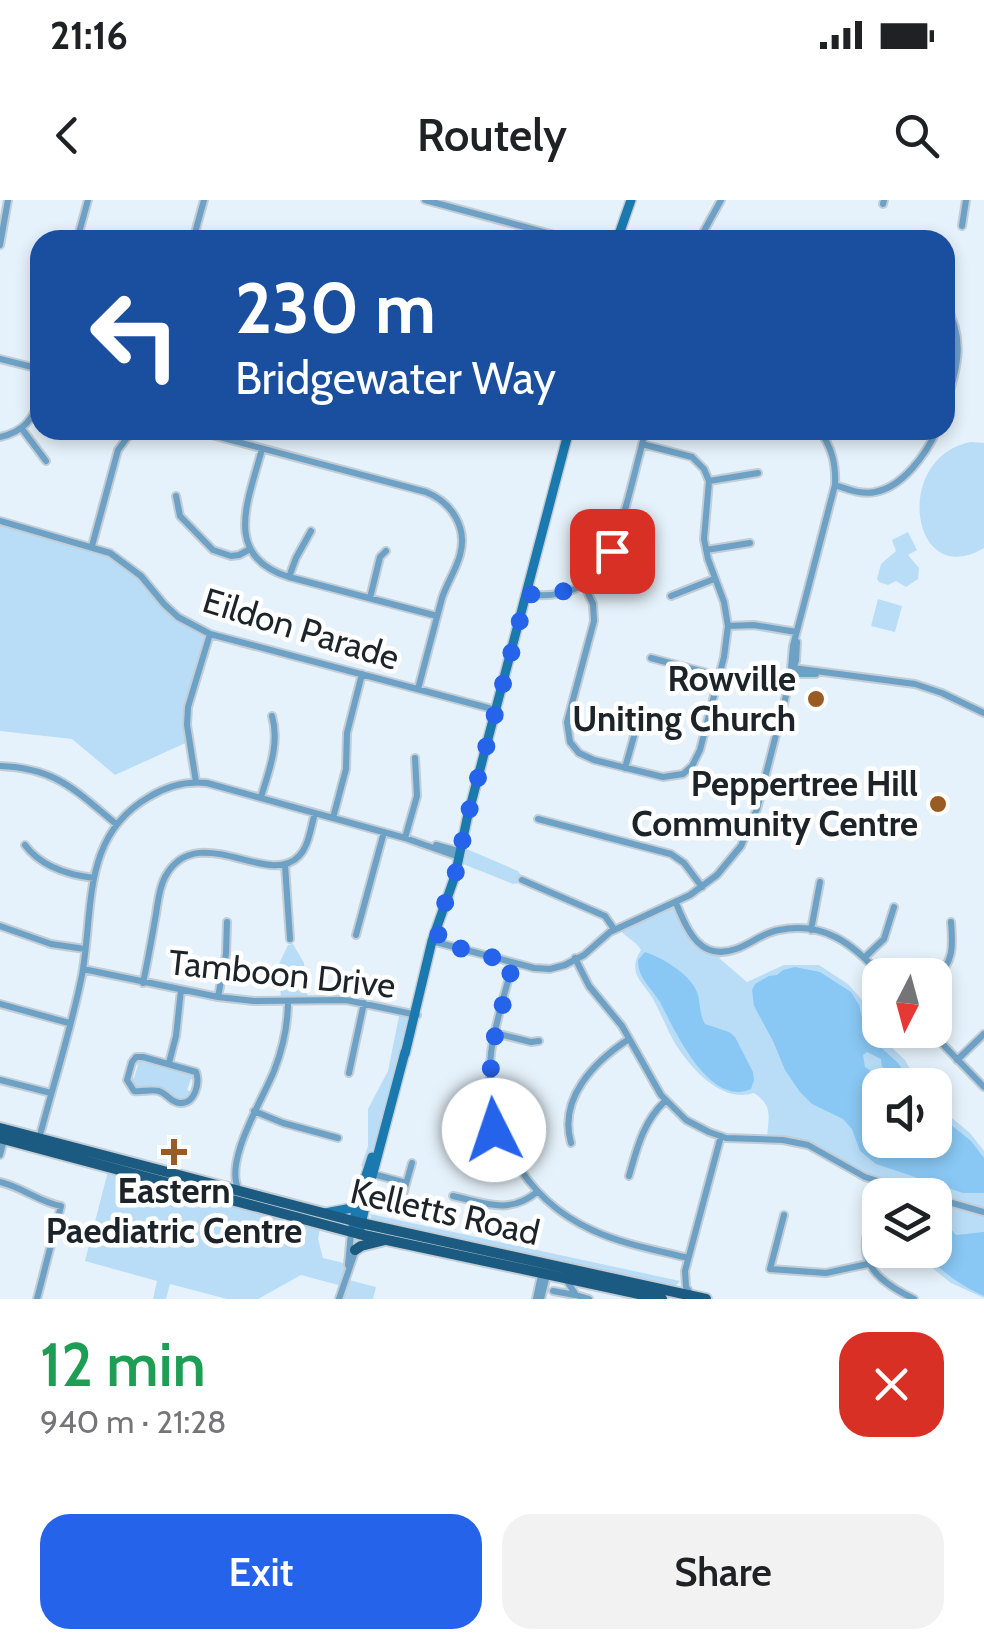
<!DOCTYPE html>
<html lang="en">
<head>
<meta charset="utf-8">
<style>
	:root { --surface:#fff; --page:#f2f2f2; --text:#202124; --muted:#757577; --accent:#2563eb }
	body { margin:0; font-family:Cabin,sans-serif; background:var(--page); color:var(--text); height:100vh; display:flex; flex-direction:column; font-size:38px; white-space:nowrap }
	* { box-sizing:border-box; margin:0 }
	p { font-size:32px; color:var(--muted) }
	.icon { flex:none; width:55px; height:55px; fill:none; stroke:currentColor; stroke-width:2; stroke-linecap:round; stroke-linejoin:round }
	.map { position:relative; height:1099px; overflow:hidden }
	.sheet { display:flex; flex-direction:column; background:var(--surface); flex:1 }
	.sheet>* { flex:none }
	.guide { position:absolute; left:30px; top:30px; width:925px; height:210px; border-radius:30px; box-shadow:0 5px 15px #0003; background:#1a4fa0; color:#fff; overflow:hidden }
	.needle { width:65px; rotate:186deg }
	.controls { position:absolute; left:862px; top:758px; display:grid; gap:20px }
	.controls a { display:grid; place-items:center; width:90px; height:90px; border-radius:20px; background:var(--surface); box-shadow:0 5px 15px #0003; font-size:50px }
	.pin { position:absolute; display:grid; place-items:center; width:85px; height:85px; color:#fff; margin:-42px; border-radius:20px; box-shadow:0 5px 15px #0006 }
	.me { position:absolute; width:110px; margin:-55px; rotate:356deg; stroke-linejoin:round; filter:drop-shadow(0 0 8px #0008) }
	.turn { display:flex; align-items:center; gap:35px; height:210px; padding:0 40px; font-size:45px }
	.turn .icon { width:130px; height:130px; stroke-width:2.5 }
	.turn b { display:block; font-size:70px; line-height:85px }
	.round { display:grid; place-items:center; flex:none; width:105px; height:105px; border-radius:30px; background:var(--page) }
	.head { display:flex; align-items:center; justify-content:space-between; height:170px; padding:0 40px }
	h1 { font-size:60px; font-weight:600; line-height:75px; color:#1e9e55 }
	.button { display:flex; gap:20px; margin-top:auto; padding:20px 40px }
	.button a { flex:1; height:115px; border-radius:30px; background:var(--accent); color:#fff; font-size:40px; font-weight:600; line-height:115px; text-align:center }
	.button a+a { background:var(--page); color:var(--text) }
	.status { display:flex; justify-content:space-between; align-items:center; height:70px; padding:0 50px; background:var(--surface); direction:ltr }
	.status svg { height:28px; fill:currentColor }
	header { display:flex; justify-content:space-between; align-items:center; height:130px; padding:0 40px; background:var(--surface); font-size:45px; font-weight:600 }
	.map>svg:first-child { display:block }
	.green { fill:#b9ddf7 }
	.water { fill:#89c8f4 }
	.lines { fill:none; stroke-linecap:round; stroke-linejoin:round }
	.minor-casing { stroke:#c2cdd5; stroke-width:10 }
	.secondary-casing { stroke:#c2cdd5; stroke-width:12 }
	.primary-casing { stroke:#c2cdd5; stroke-width:14 }
	.minor { stroke:#6da1c6; stroke-width:6 }
	.secondary { stroke:#1a79af; stroke-width:9 }
	.primary { stroke:#1c5b81; stroke-width:10 }
	.route { stroke:#2563eb; stroke-width:18; stroke-dasharray:0 32.4 }
	.poi-dot { fill:#9a5c22; stroke:#fff; stroke-width:4 }
	.labels { text-anchor:middle; stroke-width:9; stroke-linejoin:round; paint-order:stroke }
	.street-label { font-size:35px; fill:#1c242a; stroke:#fff }
	.poi-label { font-size:35px; font-weight:bold; fill:#1c242a; stroke:#fff; text-anchor:end }
</style>
</head>
<body>
<div class="status"><b>21:16</b><svg viewBox="0 0 49 12"><path d="M0 12V9h3v3zM5 12V6h3v6zM10 12V3h3v9zM15 12V0h3v12zM26 1h20v11H26zM47 4h2v5h-2z"/></svg></div>
<header><svg class="icon" aria-label="back" viewBox="0 0 24 24"><path d="M15 5l-7 7 7 7"/></svg>Routely<svg class="icon" aria-label="search" viewBox="0 0 24 24"><circle cx="10" cy="10" r="6"/><path d="M15 15l6 6"/></svg></header>
<div class="map">
<svg width="984" height="1099" viewBox="0 0 984 1099">
	<rect width="100%" height="100%" fill="#e6f2fb"/>
	<path class="green" d="M 971,242 L 984,243 L 984,348 C 910,392 892,256 971,242 Z
		M 0,321 L 92,346 L 131,367 L 164,404 L 210,434 L 188,507 L 190,541 L 115,575 L 72,539 L 0,531 Z
		M 908,332 L 917,350 L 908,355 L 919,368 L 918,379 L 906,387 L 896,381 L 888,385 L 879,382 L 877,379 L 881,364 L 896,351 L 892,340 Z
		M 878,399 L 902,406 L 895,432 L 871,426 Z
		M 462,647 L 518,671 L 521,675 L 517,678 L 519,683 L 513,684 L 458,662 Z
		M 676,703 L 697,742 L 719,751 L 719,755 L 737,752 L 719,758 L 747,782 L 784,765 L 819,765 L 848,784 L 863,801 L 868,825 L 905,860 L 919,885 L 880,885 L 880,940 L 935,940 L 935,904 L 970,933 L 984,951 L 984,1098 L 951,1083 L 910,1050 L 935,1050 L 935,995 L 905,995 L 903,990 L 881,983 L 814,948 L 767,939 C 768,918 774,906 754,893 C 723,903 694,872 678,848 C 668,833 662,815 653,799 C 648,790 639,782 636,773 C 634,764 636,758 641,750 C 635,740 624,737 618,727 Z
		M 293,744 L 304,763 L 308,800 L 281,801 L 279,764 L 288,745 Z
		M 400,811 L 413,814 L 389,911 L 369,968 L 361,966 L 368,946 L 368,909 L 388,871 Z
		M 140,858 L 194,872 L 197,881 L 191,879 L 187,890 L 192,892 L 187,899 L 178,901 L 167,893 L 134,888 L 129,877 L 134,878 L 138,865 L 133,863 Z
		M 109,967 L 321,1023 L 318,1039 L 323,1058 L 348,1064 L 345,1079 L 376,1087 L 373,1099 L 339,1099 L 342,1086 L 301,1075 L 258,1099 L 227,1099 L 170,1084 L 166,1099 L 153,1099 L 157,1081 L 85,1061 Z
		M 370,1014 L 680,1081 L 672,1090 L 373,1023 Z"/>
	<path class="water" d="M 645,752 C 663,758 690,774 697,792 C 701,803 699,814 705,824 L 729,832 L 735,837 L 753,872 L 754,880 L 751,889 C 709,908 674,829 660,802 C 651,787 638,779 638,760 Z
		M 795,767 L 820,772 L 851,792 L 859,805 L 866,834 L 898,863 L 913,885 L 900,885 L 892,874 L 882,867 L 881,859 L 867,852 L 863,855 L 865,867 L 874,873 L 883,885 L 880,885 L 880,940 L 935,940 L 935,912 L 971,941 L 984,958 L 984,993 L 963,993 L 876,964 L 860,951 L 852,929 L 843,919 L 812,904 L 800,892 L 785,870 L 773,841 L 754,806 L 752,790 L 755,784 L 769,776 L 777,775 L 783,770 Z
		M 935,1015 L 941,1018 L 956,1035 L 984,1032 L 984,1096 C 959,1085 939,1069 920,1050 L 935,1050 Z"/>
	<g class="lines">
		<g class="minor-casing">
			<path id="minor" d="M 425,0 L 573,40
				M 883,4 L 884,0
				M 962,26 L 966,0
				M 701,35 L 717,40
				M 77,40 L 88,0
				M 193,40 L 204,0
				M 699,40 L 721,0
				M 0,45 L 8,0
				M 945,104 C 967,142 956,169 945,208
				M 0,159 L 40,169
				M 22,229 L 46,261
				M 193,230 L 426,292 C 451,302 468,327 460,355 C 456,370 447,383 442,398 C 434,428 426,459 418,489
				M 0,237 C 23,232 34,219 40,197
				M 826,238 L 840,230
				M 262,249 C 249,299 221,356 289,377 L 437,416
				M 709,281 L 758,273
				M 835,285 C 847,289 862,295 875,292 C 903,287 926,254 937,230
				M 176,296 L 180,316 L 213,350 L 231,356 L 239,355 L 250,349
				M 0,321 L 110,353 L 141,376 L 164,404 L 178,417 L 210,434 L 496,510
				M 92,346 L 118,250 L 133,230
				M 706,350 L 750,343
				M 289,377 L 296,358 L 311,331
				M 583,383 L 593,404 L 594,421 L 567,522 L 570,542 L 579,553 L 594,560 L 663,577 L 683,574 L 692,566 L 700,550 L 724,457 L 728,426 L 724,402 L 708,359 L 704,339 L 709,281 L 704,269 L 692,257 L 642,244
				M 527,394 C 593,403 611,360 626,306 C 633,281 639,255 646,230
				M 671,396 L 714,379
				M 370,398 L 380,357 L 386,351
				M 728,426 L 754,425 L 796,432
				M 651,458 L 719,476
				M 793,468 L 915,484 L 942,493 L 984,513
				M 793,468 L 796,461 L 797,442
				M 792,474 L 816,474
				M 0,566 C 56,568 75,590 116,624
				M 625,568 L 638,522
				M 196,582 L 187,525 L 188,507 L 210,434
				M 261,597 C 269,571 280,543 272,516
				M 333,618 L 346,569 L 347,533 L 362,474
				M 538,619 L 671,654 L 684,663 L 702,687
				M 405,638 L 417,596 L 415,558
				M 25,645 C 41,667 69,675 94,678
				M 436,645 L 461,652
				M 285,665 L 290,739
				M 522,680 L 605,716 L 614,729
				M 676,703 C 687,729 699,762 736,749 C 751,744 762,733 779,730 C 824,721 853,744 881,775
				M 0,726 L 51,744 L 85,749
				M 811,730 L 820,682
				M 356,735 L 384,632
				M 432,741 L 534,768 L 550,769 L 565,765 L 584,755 L 610,732 L 690,695 L 717,675 L 741,646 L 757,609 L 790,480 L 793,446 L 835,285 C 836,264 832,247 819,230
				M 865,757 L 884,739 L 894,707
				M 575,758 L 589,786 L 622,826 L 661,895 L 686,920 L 709,932 L 726,938 L 783,940 L 808,945 L 865,977 L 923,995
				M 513,763 C 505,793 495,823 491,853 C 483,927 524,999 592,1030 C 622,1044 656,1050 688,1058
				M 83,769 L 218,797 L 254,801 L 346,800 L 417,815
				M 935,779 C 954,762 953,746 951,722
				M 143,783 C 148,760 152,737 156,714 C 158,702 159,688 165,677 C 197,618 268,689 299,656 C 309,646 311,626 315,613
				M 218,797 L 226,754 L 227,722
				M 0,804 L 69,823
				M 929,830 L 984,887
				M 495,833 L 531,842 L 539,841
				M 136,857 L 143,857 L 196,872 C 200,883 195,904 180,903 C 170,902 168,894 159,891 C 151,889 142,892 134,891 L 127,880 L 132,862 Z
				M 957,860 L 984,834
				M 169,863 L 176,836 L 181,790
				M 349,873 L 364,803
				M 0,880 L 51,893
				M 254,911 L 283,923 L 338,938
				M 457,925 L 478,930 L 498,928
				M 39,939 C 53,885 71,830 82,775 C 94,709 81,636 149,597 C 167,586 186,581 207,583 L 405,638 L 459,657
				M 571,943 C 558,898 595,861 629,839
				M 0,955 L 4,940
				M 373,974 L 406,983
				M 629,976 C 637,948 643,922 665,901
				M 0,982 C 22,987 39,1002 61,1006 L 37,1099
				M 881,983 C 864,1044 847,1066 914,1099
				M 239,990 C 223,962 263,899 274,871 C 283,848 288,825 288,801
				M 453,996 C 485,1003 509,1015 537,992
				M 935,998 L 984,1012
				M 400,1005 L 412,963
				M 784,1015 L 770,1069 L 826,1073 L 868,1064
				M 348,1065 L 351,1033
				M 565,1078 L 576,1095 L 589,1099
				M 553,1091 L 575,1095
				M 690,1093 L 686,1087 L 685,1071 L 721,936
				M 339,1099 L 356,1049
				M 536,1099 L 542,1071
				M 541,1099 L 547,1075"/>
		</g>
		<g class="secondary-casing">
			<path id="secondary" d="M 617,40 L 631,0
				M 405,854 L 432,741 L 455,676 L 467,619 L 569,230
				M 325,1013 L 352,1008 L 357,1003
				M 352,1032 L 357,1003 L 372,957
				M 359,1034 L 370,984 L 405,852"/>
		</g>
		<g class="primary-casing">
			<path id="primary" d="M 0,928 L 361,1023 L 706,1099
				M 0,938 L 359,1034 L 662,1099
				M 355,1050 L 361,1046 L 385,1040"/>
		</g>
		<use href="#minor" class="minor"/>
		<use href="#secondary" class="secondary"/>
		<use href="#primary" class="primary"/>
	</g>
	<g class="lines">
		<path class="route" d="M 494,930 L 498,928 L 490,882 L 492,848 L 513,763 L 437,742 L 443,709 L 455,676 L 467,619 L 527,394 C 565,398 593,383 612,351"/>
	</g>
	<g class="poi-dot">
		<circle cx="816" cy="499" r="10"/>
		<circle cx="938" cy="604" r="10"/>
		<path d="M169 937h10v10h10v10h-10v10h-10v-10h-10v-10h10z"/>
	</g>
	<g class="labels">
		<g class="street-label">
			<text transform="translate(301 429) rotate(17)" y="12">Eildon Parade</text>
			<text transform="translate(282 774) rotate(6)" y="12">Tamboon Drive</text>
			<text transform="translate(445 1012) rotate(13)" y="12">Kelletts Road</text>
		</g>
		<g class="poi-label">
			<text x="796" y="491">Rowville<tspan x="796" dy="40">Uniting Church</tspan></text>
			<text x="918" y="596">Peppertree Hill<tspan x="918" dy="40">Community Centre</tspan></text>
			<text x="174" y="1003" text-anchor="middle">Eastern<tspan x="174" dy="40">Paediatric Centre</tspan></text>
		</g>
	</g>
</svg>
<div class="controls">
<a><svg class="needle" viewBox="-14 -14 28 28"><path d="M0-13l5 13h-10z" fill="#e53935"/><path d="M0 13l5-13h-10z" fill="#757577"/></svg></a>
<a><svg class="icon" aria-label="sound" viewBox="0 0 24 24"><path d="M4 9h4l5-4v14l-5-4H4zM17 9q2 3 0 6"/></svg></a>
<a><svg class="icon" aria-label="layers" viewBox="0 0 24 24"><path d="M12 4l9 5-9 5-9-5zM3 14l9 5 9-5"/></svg></a>
</div>
<div class="pin" style="left:612px;top:351px;background:#d93025"><svg class="icon" aria-label="arrive" viewBox="0 0 24 24"><path d="M6 21V4h12l-3 4 3 4H6"/></svg></div>
<svg class="me" style="left:494px;top:930px" viewBox="-20 -20 40 40"><circle r="19" fill="#fff"/><path d="M0-13L10 11 0 6-10 11z" fill="#2563eb"/></svg>
<div class="guide">
<div class="turn"><svg class="icon" aria-label="left" viewBox="0 0 24 24"><path d="M17 20v-9H6M10 6l-5 5 5 5"/></svg><div><b>230 m</b>Bridgewater Way</div></div>
</div>
</div>
<section class="sheet">
<div class="head"><div><h1>12 min</h1><p>940 m · 21:28</p></div><a class="round" style="background:#d93025;color:#fff"><svg class="icon" aria-label="close" viewBox="0 0 24 24"><path d="M6 6l12 12M18 6L6 18"/></svg></a></div>
<div class="button"><a>Exit</a><a>Share</a></div>
</section>
</body>
</html>
